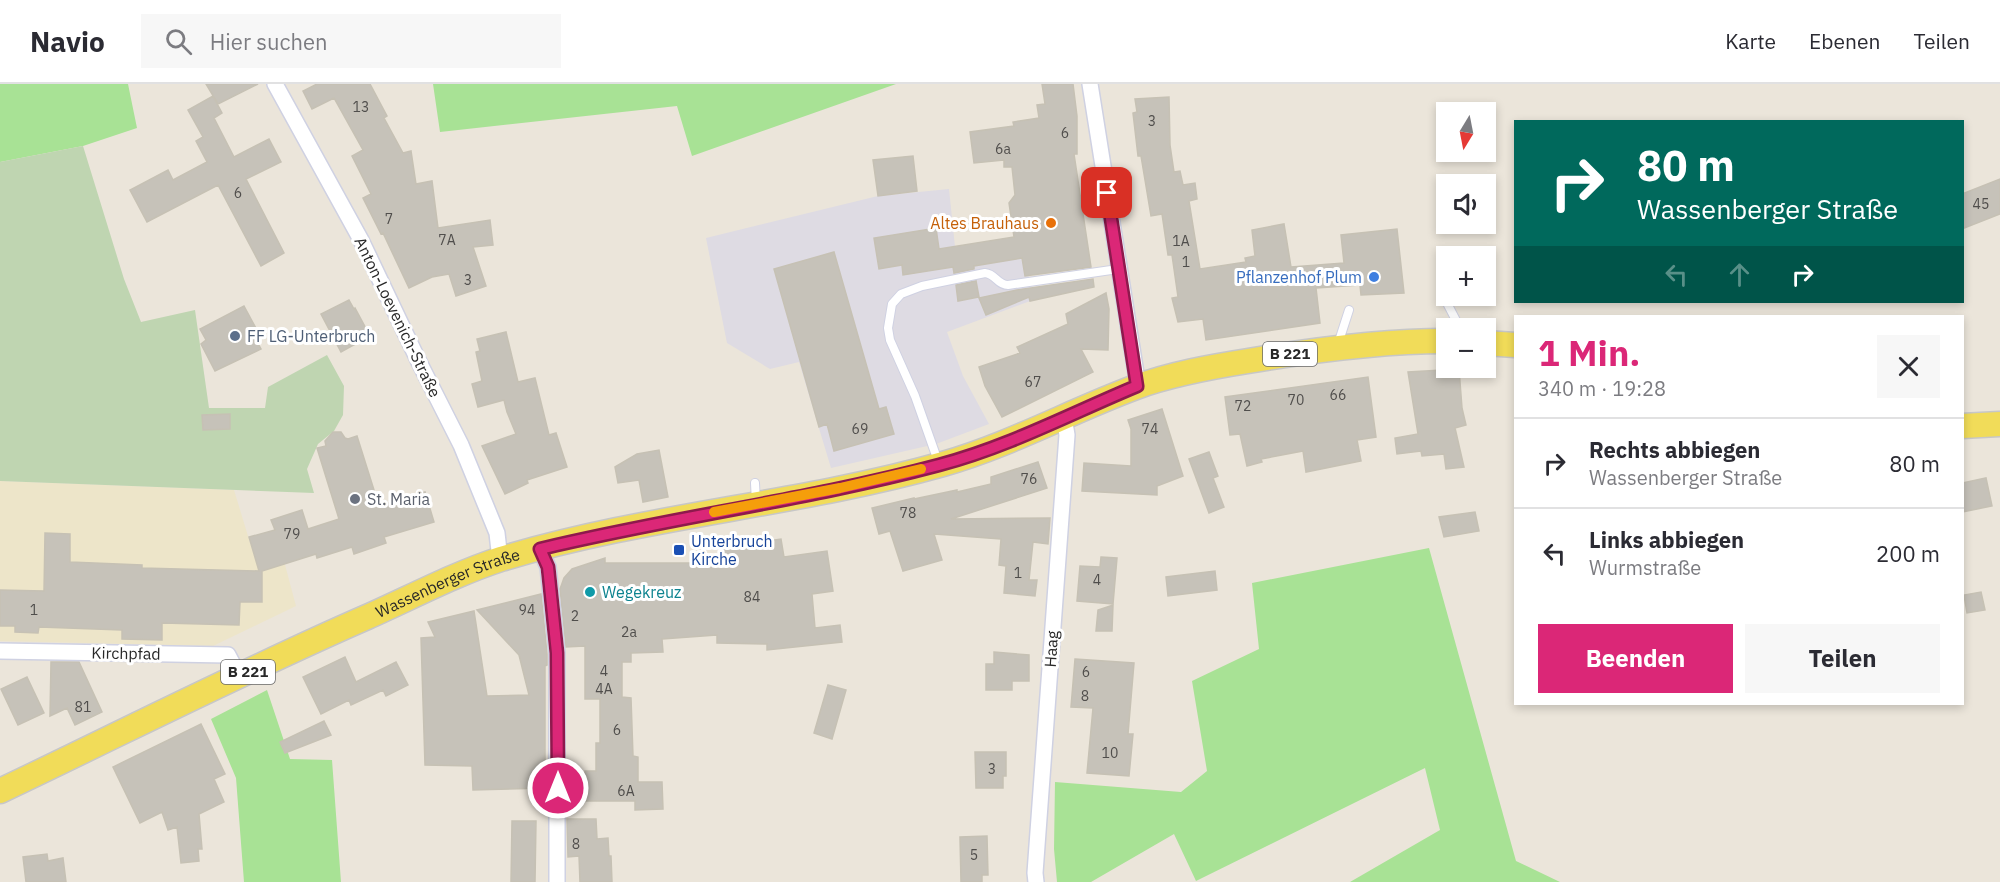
<!DOCTYPE html>
<html lang="de">
<head>
<meta charset="utf-8">
<style>
	:root { --surface:#fff; --page:#f7f7f7; --text:#2b2b33; --muted:#7c7c81; --line:#e1e1e2; --accent:#db2777 }
	body { margin:0; font-family:"IBM Plex Sans",sans-serif; background:var(--page); color:var(--text); height:100vh; display:flex; flex-direction:column; font-size:22px; white-space:nowrap }
	* { box-sizing:border-box; margin:0 }
	p { font-size:20px; color:var(--muted) }
	.icon { flex:none; width:33px; height:33px; fill:none; stroke:currentColor; stroke-width:2; stroke-linecap:round; stroke-linejoin:round }
	.map { position:relative; flex:1; overflow:hidden }
	.panel { position:absolute; left:1514px; top:231px; width:450px; height:390px; display:flex; flex-direction:column; background:var(--surface); border-radius:0px; box-shadow:0 3px 9px #0003 }
	.panel>* { flex:none }
	.banner { position:absolute; left:1514px; top:36px; width:450px; height:183px; border-radius:0px; box-shadow:0 3px 9px #0003; background:#00695c; color:#fff; overflow:hidden }
	.needle { width:39px; rotate:190deg }
	.fabs { position:absolute; left:1436px; top:18px; display:grid; gap:12px }
	.fabs a { display:grid; place-items:center; width:60px; height:60px; border-radius:0px; background:var(--surface); box-shadow:0 3px 9px #0003; font-size:30px }
	.pin { position:absolute; display:grid; place-items:center; width:51px; height:51px; color:#fff; margin:-26px; border-radius:12px; box-shadow:0 3px 9px #0006 }
	.me { position:absolute; width:66px; margin:-33px; rotate:0deg; stroke-linejoin:round; filter:drop-shadow(0 0 4px #0008) }
	.turn { display:flex; align-items:center; gap:21px; height:126px; padding:0 24px; font-size:27px }
	.turn .icon { width:78px; height:78px; stroke-width:2.5 }
	.turn b { display:block; font-size:42px; line-height:51px }
	.lanes { display:flex; align-items:center; height:57px; padding:0 24px; background:#0003; justify-content:center; gap:30px; direction:ltr }
	.lanes .off { opacity:.35 }
	.round { display:grid; place-items:center; flex:none; width:63px; height:63px; border-radius:0px; background:var(--page) }
	.summary { display:flex; align-items:center; justify-content:space-between; height:102px; padding:0 24px }
	h1 { font-size:36px; font-weight:800; line-height:45px; color:var(--accent) }
	.button { display:flex; gap:12px; margin-top:auto; padding:12px 24px }
	.button a { flex:1; height:69px; border-radius:0px; background:var(--accent); color:#fff; font-size:24px; font-weight:800; line-height:69px; text-align:center }
	.button a+a { background:var(--page); color:var(--text) }
	ul { padding:0; list-style:none }
	li { display:flex; align-items:center; gap:18px; height:90px; padding:0 24px; border-top:2px solid var(--line) }
	li div { flex:1 }
	li b { display:block; font-size:22px }
	li em { font-style:normal }
	header { display:flex; align-items:center; gap:36px; box-sizing:border-box; height:84px; padding:0 30px; background:var(--surface); border-bottom:2px solid var(--line) }
	header strong { font-size:28px }
	nav { display:flex; gap:33px; margin-inline-start:auto; font-size:21px }
	.search { width:420px; height:54px; background:var(--page); display:flex; align-items:center; gap:15px; box-sizing:border-box; padding:0 21px; border-radius:0px; color:var(--muted); font-size:22px }
	.map>svg:first-child { display:block }
	.industrial { fill:#dedbe3 }
	.education { fill:#ede5c9 }
	.green { fill:#a8e295 }
	.cemetery { fill:#bfd5b1 }
	.building { fill:#c6c2b9; stroke:#c6c1b4; stroke-width:1.5 }
	.lines { fill:none; stroke-linecap:round; stroke-linejoin:round }
	.service-casing { stroke:#cfd1e2; stroke-width:10 }
	.minor-casing { stroke:#cfd1e2; stroke-width:18 }
	.primary-casing { stroke:#c7c7c7; stroke-width:27 }
	.service { stroke:#fff; stroke-width:8 }
	.minor { stroke:#fff; stroke-width:15 }
	.primary { stroke:#f1dc59; stroke-width:24 }
	.route-casing { stroke:#8e194d; stroke-width:15 }
	.route { stroke:#db2777; stroke-width:10 }
	.slow { stroke:#f59e0b; stroke-width:10 }
	.food-dot { fill:#e8710a; stroke:#fff; stroke-width:2 }
	.shop-dot { fill:#3f7fe0; stroke:#fff; stroke-width:2 }
	.service-dot { fill:#5c6f8a; stroke:#fff; stroke-width:2 }
	.worship-dot { fill:#6b7280; stroke:#fff; stroke-width:2 }
	.transit-dot { fill:#1a4fb4; stroke:#fff; stroke-width:2 }
	.culture-dot { fill:#0f9aa8; stroke:#fff; stroke-width:2 }
	.labels { text-anchor:middle; stroke-width:6; stroke-linejoin:round; paint-order:stroke }
	.number-label { font-size:14px; fill:#504e4c }
	.shield { fill:#fff; stroke:#686868; stroke-width:1.5 }
	.shield-label { font-size:15px; font-weight:bold; fill:#282828 }
	.food-label { font-size:16px; fill:#c56008; stroke:#fff; text-anchor:end }
	.shop-label { font-size:16px; fill:#366cbe; stroke:#fff; text-anchor:end }
	.street-label { font-size:16px; fill:#282828; stroke:#fff }
	.service-label { font-size:16px; fill:#4e5e75; stroke:#fff; text-anchor:start }
	.worship-label { font-size:16px; fill:#5b616d; stroke:#fff; text-anchor:start }
	.transit-label { font-size:16px; fill:#164399; stroke:#fff; text-anchor:start }
	.culture-label { font-size:16px; fill:#0d838f; stroke:#fff; text-anchor:start }
</style>
</head>
<body>
<header>
<strong>Navio</strong>
<div class="search"><svg class="icon" aria-label="search" viewBox="0 0 24 24"><circle cx="10" cy="10" r="6"/><path d="M15 15l6 6"/></svg>Hier suchen</div>
<nav><a>Karte</a><a>Ebenen</a><a>Teilen</a></nav>
</header>
<div class="map">
<svg width="2000" height="798" viewBox="0 0 2000 798">
	<rect width="100%" height="100%" fill="#ebe5da"/>
	<path class="industrial" d="M 949,105 L 955,163 L 1018,155 L 1022,178 L 1026,178 L 1033,216 L 947,248 L 963,292 L 989,340 L 936,360 L 831,384 L 799,278 L 770,285 L 727,259 L 706,154 L 878,112 Z"/>
	<path class="education" d="M 0,397 L 234,406 L 255,475 L 284,477 L 296,522 L 213,562 L 0,557 Z"/>
	<path class="green" d="M 0,0 L 128,0 L 137,44 L 83,62 L 0,78 Z
		M 433,0 L 896,0 L 692,72 L 677,22 L 440,48 Z
		M 1429,464 L 1516,777 L 1560,798 L 1350,798 L 1440,746 L 1425,684 L 1196,797 L 1174,750 L 1091,798 L 1057,798 L 1054,765 L 1055,698 L 1181,708 L 1207,687 L 1192,597 L 1259,565 L 1252,499 Z
		M 267,606 L 290,675 L 332,676 L 341,798 L 244,798 L 236,694 L 211,635 Z"/>
	<path class="cemetery" d="M 83,62 L 124,195 L 141,238 L 195,226 L 209,324 L 265,324 L 268,303 L 327,271 L 344,302 L 343,331 L 334,347 L 318,360 L 307,385 L 314,409 L 0,397 L 0,78 Z"/>
	<path class="building" d="M 206,0 L 258,0 L 218,20 Z
		M 317,0 L 370,0 L 387,32 L 384,34 L 403,69 L 411,67 L 416,100 L 432,97 L 438,144 L 490,136 L 493,161 L 473,163 L 486,202 L 456,212 L 449,190 L 432,193 L 409,204 L 383,149 L 381,150 L 363,114 L 371,110 L 352,72 L 363,66 L 334,14 L 312,25 L 303,7 Z
		M 1042,0 L 1073,0 L 1077,32 L 1077,70 L 1074,70 L 1091,183 L 1025,192 L 1022,174 L 974,182 L 974,185 L 954,189 L 953,183 L 903,191 L 902,181 L 879,185 L 874,154 L 936,144 L 939,165 L 1014,153 L 1009,119 L 1015,111 L 1012,83 L 1004,83 L 1004,76 L 974,79 L 970,48 L 1014,42 L 1013,38 L 1039,34 L 1037,21 L 1045,20 Z
		M 213,12 L 222,29 L 214,34 L 234,73 L 269,55 L 281,78 L 246,95 L 284,169 L 261,182 L 218,101 L 147,138 L 130,106 L 168,86 L 173,96 L 207,78 L 196,57 L 203,53 L 188,26 Z
		M 1169,13 L 1170,61 L 1174,88 L 1180,87 L 1183,101 L 1195,99 L 1197,115 L 1189,117 L 1200,185 L 1246,178 L 1245,174 L 1255,172 L 1252,146 L 1284,140 L 1291,183 L 1344,179 L 1341,151 L 1397,145 L 1404,209 L 1361,211 L 1360,201 L 1316,204 L 1320,239 L 1206,256 L 1203,235 L 1178,238 L 1172,214 L 1178,213 L 1172,171 L 1168,171 L 1162,130 L 1151,132 L 1141,72 L 1138,72 L 1133,29 L 1137,28 L 1135,15 Z
		M 913,72 L 917,107 L 878,112 L 873,76 Z
		M 2000,95 L 2000,130 L 1962,145 L 1962,110 Z
		M 834,168 L 879,325 L 886,323 L 894,350 L 834,367 L 827,340 L 819,343 L 774,185 Z
		M 1093,195 L 1094,203 L 1030,217 L 1029,213 L 986,231 L 979,214 L 1017,206 Z
		M 976,197 L 979,213 L 958,217 L 956,201 Z
		M 1106,209 L 1109,225 L 1108,266 L 1081,265 L 1093,288 L 1002,333 L 985,302 L 979,283 L 1020,269 L 1017,263 L 1068,240 L 1066,230 Z
		M 349,216 L 354,225 L 355,224 L 370,252 L 341,268 L 321,230 Z
		M 244,222 L 258,248 L 253,251 L 261,265 L 215,287 L 201,260 L 206,256 L 200,245 Z
		M 506,248 L 518,298 L 535,294 L 549,351 L 556,349 L 567,383 L 527,396 L 528,399 L 505,410 L 482,362 L 516,350 L 507,328 L 504,316 L 478,323 L 472,300 L 482,297 L 476,268 L 480,267 L 477,255 Z
		M 1459,285 L 1462,324 L 1466,341 L 1455,344 L 1464,383 L 1446,385 L 1444,370 L 1422,372 L 1421,367 L 1397,370 L 1395,354 L 1418,350 L 1408,288 Z
		M 1368,293 L 1376,353 L 1357,356 L 1361,377 L 1306,388 L 1303,367 L 1261,375 L 1262,378 L 1247,382 L 1240,350 L 1230,351 L 1225,313 Z
		M 1162,325 L 1183,392 L 1157,402 L 1157,411 L 1082,407 L 1084,379 L 1131,382 L 1131,345 L 1128,336 Z
		M 230,330 L 230,345 L 203,346 L 202,331 Z
		M 333,348 L 341,348 L 345,354 L 348,355 L 357,352 L 379,422 L 425,408 L 434,438 L 384,453 L 386,459 L 354,470 L 352,463 L 317,474 L 316,470 L 262,487 L 262,518 L 240,518 L 239,541 L 162,539 L 162,556 L 122,555 L 122,546 L 39,543 L 38,549 L 15,548 L 15,542 L 0,542 L 0,506 L 44,507 L 45,449 L 70,450 L 70,478 L 142,481 L 142,484 L 259,487 L 249,453 L 275,446 L 271,436 L 302,426 L 308,445 L 339,435 L 317,364 L 326,362 L 325,357 Z
		M 659,366 L 668,413 L 643,418 L 639,396 L 618,399 L 615,383 L 637,370 Z
		M 1209,368 L 1218,392 L 1213,394 L 1224,423 L 1209,429 L 1189,375 Z
		M 1038,378 L 1047,404 L 951,435 L 1050,434 L 1048,460 L 1033,458 L 1029,496 L 1037,496 L 1035,512 L 1004,509 L 1006,482 L 999,481 L 1001,455 L 934,450 L 942,476 L 903,487 L 890,447 L 879,450 L 872,424 L 914,414 L 914,415 L 957,406 L 957,408 L 991,400 L 991,393 Z
		M 1986,394 L 1992,422 L 1962,428 L 1962,399 Z
		M 1475,428 L 1479,447 L 1444,453 L 1439,433 Z
		M 781,455 L 784,473 L 827,467 L 833,507 L 812,510 L 815,544 L 840,541 L 842,558 L 767,566 L 767,560 L 717,559 L 717,551 L 662,555 L 663,568 L 631,569 L 631,578 L 622,578 L 622,613 L 631,614 L 633,672 L 638,673 L 638,698 L 662,698 L 663,725 L 635,726 L 635,717 L 586,717 L 585,687 L 596,687 L 596,659 L 600,659 L 600,615 L 585,615 L 585,562 L 566,563 L 560,505 L 564,494 L 572,485 L 605,474 L 605,479 L 722,479 L 720,464 Z
		M 1101,473 L 1117,474 L 1113,520 L 1077,517 L 1080,482 L 1100,483 Z
		M 1215,487 L 1217,506 L 1168,512 L 1166,493 Z
		M 1981,508 L 1985,526 L 1967,529 L 1964,511 Z
		M 541,510 L 547,570 L 547,581 L 545,582 L 545,704 L 473,706 L 472,682 L 425,681 L 421,554 L 435,553 L 428,538 L 474,527 L 487,612 L 529,611 L 519,571 L 477,526 Z
		M 1113,521 L 1112,547 L 1096,547 L 1098,526 Z
		M 994,568 L 1029,571 L 1029,597 L 1012,597 L 1012,606 L 986,606 L 986,580 L 994,580 Z
		M 345,573 L 356,598 L 396,578 L 408,601 L 386,612 L 383,606 L 351,621 L 349,616 L 321,630 L 303,593 Z
		M 1075,575 L 1134,579 L 1128,650 L 1133,650 L 1129,692 L 1087,689 L 1093,624 L 1071,623 Z
		M 51,578 L 79,578 L 102,628 L 75,641 L 67,624 L 50,632 Z
		M 27,593 L 44,629 L 18,641 L 1,605 Z
		M 828,601 L 846,606 L 832,655 L 814,649 Z
		M 324,637 L 331,651 L 285,669 L 280,658 Z
		M 201,640 L 225,690 L 214,695 L 224,718 L 199,730 L 202,765 L 198,765 L 199,777 L 181,779 L 177,743 L 168,746 L 162,728 L 140,739 L 113,683 Z
		M 975,668 L 1006,668 L 1006,692 L 1003,692 L 1003,704 L 976,704 Z
		M 567,735 L 596,735 L 597,755 L 608,754 L 609,772 L 611,772 L 612,798 L 580,798 L 579,772 L 568,773 Z
		M 512,737 L 536,737 L 535,798 L 511,798 Z
		M 987,752 L 988,791 L 982,791 L 982,798 L 961,798 L 960,753 Z
		M 47,770 L 48,777 L 63,774 L 66,798 L 26,798 L 23,773 Z"/>
	<g class="lines">
		<g class="service-casing">
			<path id="service" d="M 1448,221 L 1460,244
				M 1338,260 L 1349,226
				M 939,380 L 915,312 L 890,256 L 888,244 L 892,220 L 901,210 L 922,202 L 985,189 C 996,190 997,201 1008,201 L 1118,185
				M 755,399 L 756,418"/>
		</g>
		<g class="minor-casing">
			<path id="minor" d="M 275,0 L 361,156 L 419,278 L 461,361 L 497,449 L 500,476
				M 1090,0 L 1138,302
				M 540,465 L 548,483 L 557,569 L 557,798
				M 0,567 L 228,571 L 239,592
				M 1036,798 L 1035,789 L 1067,351 L 1064,333"/>
		</g>
		<g class="primary-casing">
			<g id="primary">
				<path d="M 1485,259 L 1515,261"/>
				<path d="M 1962,342 L 2000,340"/>
				<path id="s1" d="M 0,707 C 122,649 243,587 367,533 C 412,513 455,490 501,475 C 646,431 798,421 943,380 C 1010,361 1071,327 1136,303 C 1171,290 1210,283 1248,277 C 1313,266 1380,257 1446,257"/>
			</g>
		</g>
		<use href="#service" class="service"/>
		<use href="#minor" class="minor"/>
		<use href="#primary" class="primary"/>
	</g>
	<g class="lines">
		<g class="route-casing">
			<path id="route" d="M 558,704 L 557,569 L 548,483 L 540,465 C 672,433 808,416 939,381 C 1008,363 1072,329 1137,302 L 1107,109"/>
		</g>
		<use href="#route" class="route"/>
		<path class="slow" d="M 714,428 L 840,404 L 921,385"/>
	</g>
	<circle class="food-dot" cx="1051" cy="139" r="6"/>
	<circle class="shop-dot" cx="1374" cy="193" r="6"/>
	<circle class="service-dot" cx="235" cy="252" r="6"/>
	<circle class="worship-dot" cx="355" cy="415" r="6"/>
	<rect class="transit-dot" x="673" y="460" width="12" height="12" rx="3"/>
	<circle class="culture-dot" cx="590" cy="508" r="6"/>
	<g class="labels">
		<g class="number-label">
			<text x="361" y="28">13</text>
			<text x="1152" y="42">3</text>
			<text x="1065" y="54">6</text>
			<text x="1003" y="70">6a</text>
			<text x="238" y="114">6</text>
			<text x="1981" y="125">45</text>
			<text x="389" y="140">7</text>
			<text x="447" y="161">7A</text>
			<text x="1181" y="162">1A</text>
			<text x="1186" y="183">1</text>
			<text x="468" y="201">3</text>
			<text x="1033" y="303">67</text>
			<text x="1338" y="316">66</text>
			<text x="1296" y="321">70</text>
			<text x="1243" y="327">72</text>
			<text x="860" y="350">69</text>
			<text x="1150" y="350">74</text>
			<text x="1029" y="400">76</text>
			<text x="908" y="434">78</text>
			<text x="292" y="455">79</text>
			<text x="1018" y="494">1</text>
			<text x="1097" y="501">4</text>
			<text x="752" y="518">84</text>
			<text x="34" y="531">1</text>
			<text x="527" y="531">94</text>
			<text x="575" y="537">2</text>
			<text x="629" y="553">2a</text>
			<text x="604" y="592">4</text>
			<text x="1086" y="593">6</text>
			<text x="604" y="610">4A</text>
			<text x="1085" y="617">8</text>
			<text x="83" y="628">81</text>
			<text x="617" y="651">6</text>
			<text x="1110" y="674">10</text>
			<text x="992" y="690">3</text>
			<text x="626" y="712">6A</text>
			<text x="576" y="765">8</text>
			<text x="974" y="776">5</text>
		</g>
		<g class="shield">
			<rect x="1263" y="258" width="54" height="24" rx="4.5"/>
			<rect x="221" y="576" width="54" height="24" rx="4.5"/>
		</g>
		<g class="shield-label">
			<text x="1290" y="275">B 221</text>
			<text x="248" y="593">B 221</text>
		</g>
		<g class="food-label">
			<text x="1039" y="145">Altes Brauhaus</text>
		</g>
		<g class="shop-label">
			<text x="1362" y="199">Pflanzenhof Plum</text>
		</g>
		<g class="street-label">
			<text transform="translate(398 233) rotate(64)" y="6">Anton-Loevenich-Straße</text>
			<text dy="6" stroke="none"><textPath href="#s1" startOffset="494">Wassenberger Straße</textPath></text>
			<text transform="translate(1051 565) rotate(-86)" y="6">Haag</text>
			<text transform="translate(126 569) rotate(1)" y="6">Kirchpfad</text>
		</g>
		<g class="service-label">
			<text x="247" y="258">FF LG-Unterbruch</text>
		</g>
		<g class="worship-label">
			<text x="367" y="421">St. Maria</text>
		</g>
		<g class="transit-label">
			<text x="691" y="463">Unterbruch<tspan x="691" dy="18">Kirche</tspan></text>
		</g>
		<g class="culture-label">
			<text x="602" y="514">Wegekreuz</text>
		</g>
	</g>
</svg>
<div class="fabs">
<a><svg class="needle" viewBox="-14 -14 28 28"><path d="M0-13l5 13h-10z" fill="#e53935"/><path d="M0 13l5-13h-10z" fill="#7c7c81"/></svg></a>
<a><svg class="icon" aria-label="sound" viewBox="0 0 24 24"><path d="M4 9h4l5-4v14l-5-4H4zM17 9q2 3 0 6"/></svg></a>
<a>+</a>
<a>−</a>
</div>
<div class="pin" style="left:1107px;top:109px;background:#d93025"><svg class="icon" aria-label="arrive" viewBox="0 0 24 24"><path d="M6 21V4h12l-3 4 3 4H6"/></svg></div>
<svg class="me" style="left:558px;top:704px" viewBox="-20 -20 40 40"><circle r="17" fill="#db2777" stroke="#fff" stroke-width="3"/><path d="M0-11L8 9 0 5-8 9z" fill="#fff"/></svg>
<div class="banner">
<div class="turn"><svg class="icon" aria-label="right" viewBox="0 0 24 24"><path d="M7 20v-9h11M14 6l5 5-5 5"/></svg><div><b>80 m</b>Wassenberger Straße</div></div>
<div class="lanes"><svg class="icon off" aria-label="left" viewBox="0 0 24 24"><path d="M17 20v-9H6M10 6l-5 5 5 5"/></svg><svg class="icon off" aria-label="ahead" viewBox="0 0 24 24"><path d="M12 20V5M6 11l6-6 6 6"/></svg><svg class="icon" aria-label="right" viewBox="0 0 24 24"><path d="M7 20v-9h11M14 6l5 5-5 5"/></svg></div>
</div>
<section class="panel">
<div class="summary"><div><h1>1 Min.</h1><p>340 m · 19:28</p></div><a class="round"><svg class="icon" aria-label="close" viewBox="0 0 24 24"><path d="M6 6l12 12M18 6L6 18"/></svg></a></div>
<ul>
<li><svg class="icon" aria-label="right" viewBox="0 0 24 24"><path d="M7 20v-9h11M14 6l5 5-5 5"/></svg><div><b>Rechts abbiegen</b><p>Wassenberger Straße</p></div><em>80 m</em></li>
<li><svg class="icon" aria-label="left" viewBox="0 0 24 24"><path d="M17 20v-9H6M10 6l-5 5 5 5"/></svg><div><b>Links abbiegen</b><p>Wurmstraße</p></div><em>200 m</em></li>
</ul>
<div class="button"><a>Beenden</a><a>Teilen</a></div>
</section>
</div>
</body>
</html>
